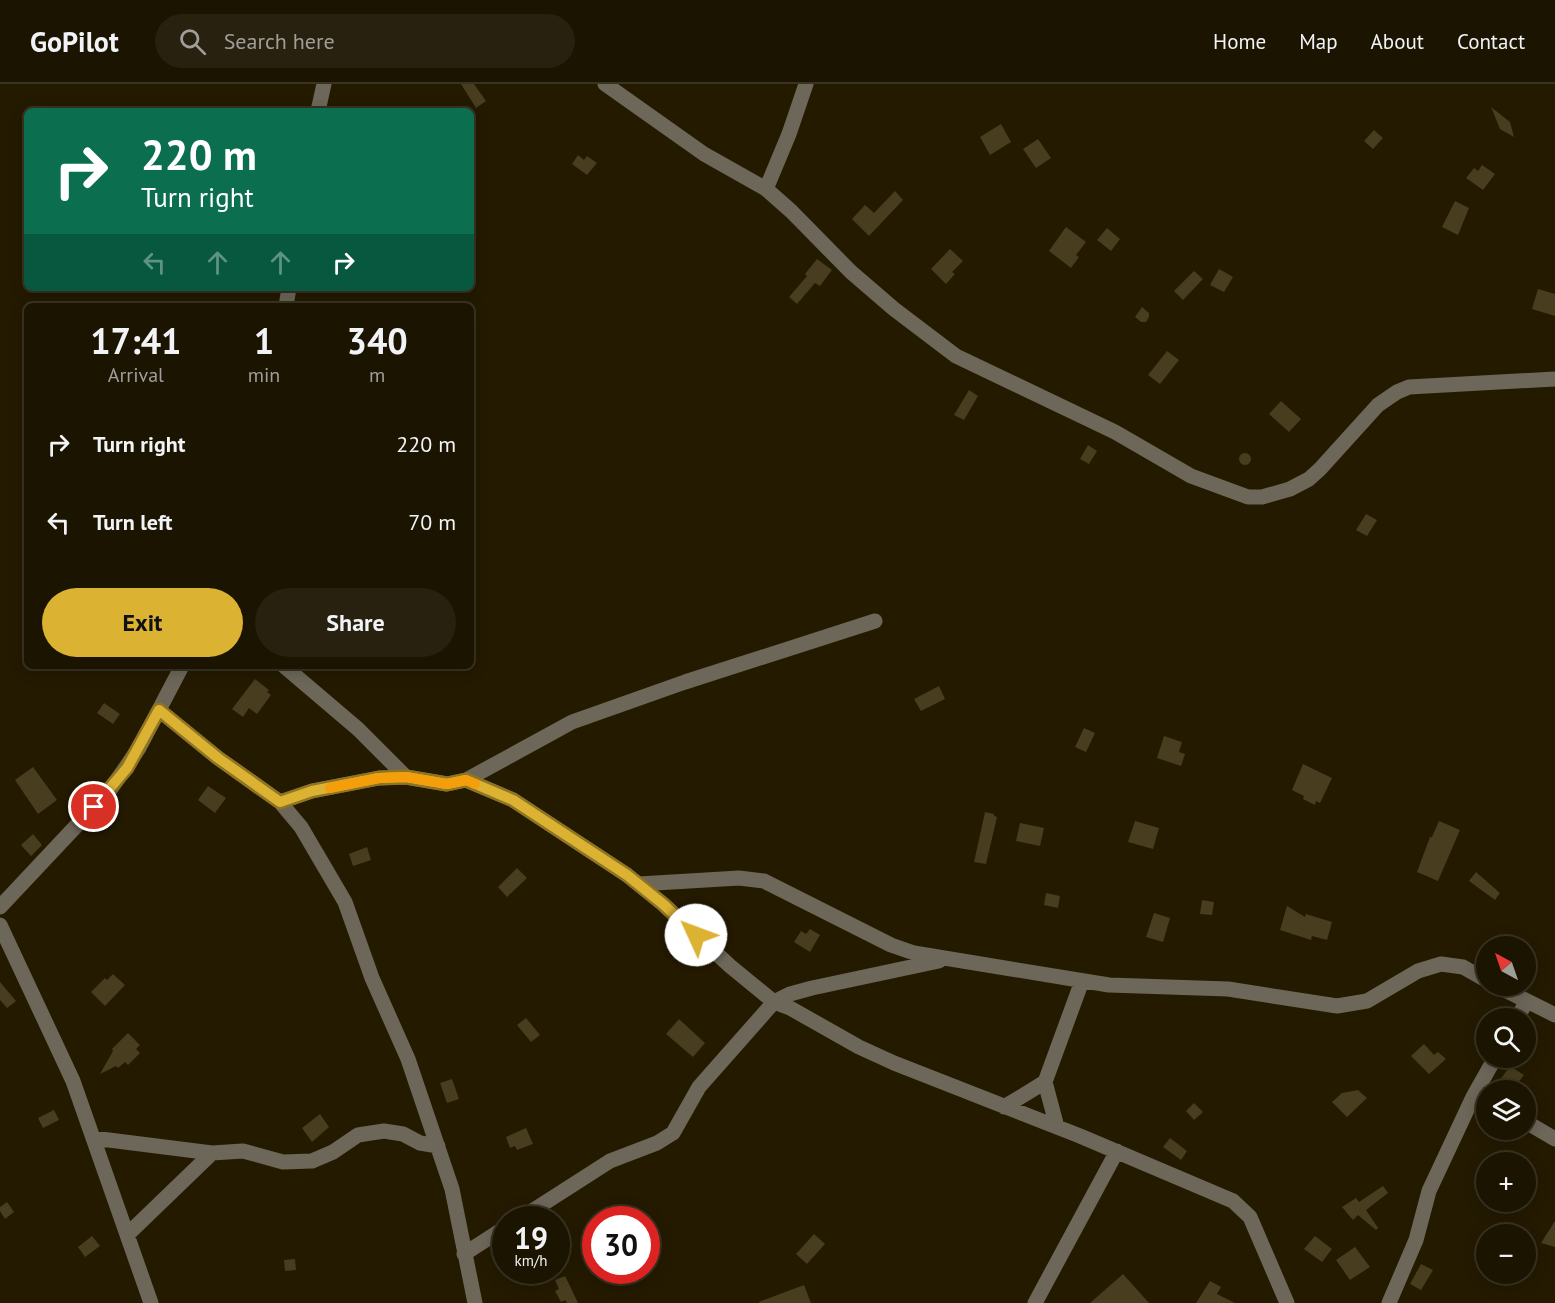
<!DOCTYPE html>
<html lang="en">
<head>
<meta charset="utf-8">
<style>
	:root { --surface:#1b1400; --page:#28210f; --text:#f1f3f6; --muted:#a09e99; --line:#393322; --accent:#dcb233 }
	body { margin:0; font-family:"PT Sans",sans-serif; background:var(--page); color:var(--text); height:100vh; display:flex; flex-direction:column; font-size:22px; white-space:nowrap }
	* { box-sizing:border-box; margin:0 }
	p { font-size:20px; color:var(--muted) }
	.icon { flex:none; width:33px; height:33px; fill:none; stroke:currentColor; stroke-width:2; stroke-linecap:round; stroke-linejoin:round }
	.map { position:relative; flex:1; overflow:hidden }
	.side { position:absolute; left:24px; top:219px; width:450px; height:366px; display:flex; flex-direction:column; background:var(--surface); border-radius:9px; box-shadow:0 3px 15px #0003,0 0 0 2px var(--line) }
	.side>* { flex:none }
	.guide { position:absolute; left:24px; top:24px; width:450px; height:183px; border-radius:9px; box-shadow:0 3px 15px #0003,0 0 0 2px var(--line); background:#0b6e4f; color:#fff; overflow:hidden }
	.needle { width:39px; rotate:320deg }
	.fabs { position:absolute; left:1476px; top:852px; display:grid; gap:12px }
	.fabs a { display:grid; place-items:center; width:60px; height:60px; border-radius:50%; background:var(--surface); box-shadow:0 3px 15px #0003,0 0 0 2px var(--line); font-size:30px }
	.speed { position:absolute; left:492px; top:1122px; display:flex; gap:12px; font-size:30px; font-weight:700; text-align:center }
	.speed>* { display:grid; place-content:center; width:78px; height:78px; border-radius:50%; background:var(--surface); box-shadow:0 3px 15px #0003,0 0 0 2px var(--line); line-height:1 }
	.speed small { font-size:15px; font-weight:400 }
	.speed .limit { border:9px solid #d22; background:#fff; color:#111 }
	.pin { position:absolute; display:grid; place-items:center; width:51px; height:51px; color:#fff; margin:-26px; border:3px solid #fff; border-radius:50%; box-shadow:0 2px 6px #0007 }
	.me { position:absolute; width:66px; margin:-33px; rotate:313deg; stroke-linejoin:round; filter:drop-shadow(0 0 4px #0008) }
	.turn { display:flex; align-items:center; gap:21px; height:126px; padding:0 18px; font-size:27px }
	.turn .icon { width:78px; height:78px; stroke-width:2.5 }
	.turn b { display:block; font-size:42px; line-height:51px }
	.lanes { display:flex; align-items:center; height:57px; padding:0 18px; background:#0003; justify-content:center; gap:30px; direction:ltr }
	.lanes .off { opacity:.35 }
	.eta { display:flex; justify-content:space-evenly; align-items:center; height:102px; text-align:center }
	.eta b { font-size:36px; font-weight:600; line-height:42px }
	.cta { display:flex; gap:12px; margin-top:auto; padding:12px 18px }
	.cta a { flex:1; height:69px; border-radius:36px; background:var(--accent); color:#111; font-size:24px; font-weight:600; line-height:69px; text-align:center }
	.cta a+a { background:var(--page); color:var(--text) }
	ul { padding:0; list-style:none }
	li { display:flex; align-items:center; gap:18px; height:78px; padding:0 18px }
	li div { flex:1 }
	li b { display:block; font-size:22px }
	li em { font-style:normal }
	header { display:flex; align-items:center; gap:36px; box-sizing:border-box; height:84px; padding:0 30px; background:var(--surface); border-bottom:2px solid var(--line) }
	header strong { font-size:28px }
	nav { display:flex; gap:33px; margin-inline-start:auto; font-size:21px }
	.search { width:420px; height:54px; background:var(--page); display:flex; align-items:center; gap:15px; box-sizing:border-box; padding:0 21px; border-radius:33px; color:var(--muted); font-size:22px }
	.map>svg:first-child { display:block }
	.building { fill:#483d1e }
	.lines { fill:none; stroke-linecap:round; stroke-linejoin:round }
	.minor { stroke:#6c6759; stroke-width:15 }
	.route-casing { stroke:#8f7421; stroke-width:15 }
	.route { stroke:#dcb233; stroke-width:10 }
	.slow { stroke:#f59e0b; stroke-width:10 }
</style>
</head>
<body>
<header>
<strong>GoPilot</strong>
<div class="search"><svg class="icon" aria-label="search" viewBox="0 0 24 24"><circle cx="10" cy="10" r="6"/><path d="M15 15l6 6"/></svg>Search here</div>
<nav><a>Home</a><a>Map</a><a>About</a><a>Contact</a></nav>
</header>
<div class="map">
<svg width="1555" height="1219" viewBox="0 0 1555 1219">
	<rect width="100%" height="100%" fill="#241a00"/>
	<path class="building" d="M 461,0 L 474,0 L 486,17 L 476,24 Z
		M 1491,23 L 1510,38 L 1514,53 L 1500,45 Z
		M 1001,40 L 1011,58 L 990,71 L 980,53 Z
		M 1374,46 L 1383,54 L 1373,65 L 1364,57 Z
		M 1038,55 L 1051,74 L 1036,84 L 1023,65 Z
		M 578,71 L 584,76 L 587,72 L 597,79 L 587,91 L 572,80 Z
		M 1482,81 L 1495,90 L 1483,106 L 1466,94 L 1474,84 L 1478,87 Z
		M 895,107 L 903,116 L 869,152 L 852,135 L 865,121 L 874,129 Z
		M 1455,117 L 1469,124 L 1458,151 L 1442,143 Z
		M 1066,143 L 1086,158 L 1076,171 L 1079,173 L 1071,184 L 1049,167 Z
		M 1107,144 L 1120,155 L 1111,167 L 1097,156 Z
		M 950,165 L 963,177 L 952,188 L 955,190 L 946,200 L 931,185 Z
		M 817,175 L 832,186 L 820,202 L 815,199 L 797,220 L 789,213 L 807,192 L 805,190 Z
		M 1219,185 L 1233,193 L 1224,208 L 1210,201 Z
		M 1194,187 L 1203,195 L 1183,216 L 1174,207 Z
		M 1538,205 L 1555,210 L 1555,232 L 1532,225 Z
		M 1142,223 L 1149,229 L 1149,233 L 1146,238 L 1141,238 L 1135,233 Z
		M 1167,267 L 1179,276 L 1160,300 L 1148,291 Z
		M 969,306 L 978,312 L 964,336 L 954,331 Z
		M 1281,317 L 1301,335 L 1289,348 L 1269,330 Z
		M 1088,361 L 1097,367 L 1089,380 L 1080,375 Z
		M1239 375a6 6 0 1 1 12 0a6 6 0 1 1-12 0Z
		M 1366,430 L 1377,436 L 1367,452 L 1356,446 Z
		M 255,595 L 269,606 L 267,608 L 271,611 L 257,630 L 249,624 L 243,633 L 232,625 Z
		M 939,602 L 945,615 L 921,627 L 914,615 Z
		M 104,619 L 120,630 L 113,640 L 97,629 Z
		M 1084,644 L 1095,649 L 1086,668 L 1075,663 Z
		M 1164,652 L 1182,658 L 1179,668 L 1185,670 L 1181,682 L 1157,674 Z
		M 1303,680 L 1332,694 L 1320,719 L 1316,717 L 1315,721 L 1303,715 L 1304,712 L 1292,706 Z
		M 33,683 L 57,716 L 38,730 L 15,696 Z
		M 208,702 L 226,714 L 215,729 L 198,716 Z
		M 985,728 L 994,730 L 994,732 L 997,733 L 986,780 L 974,778 Z
		M 1135,737 L 1159,744 L 1153,765 L 1128,758 Z
		M 1439,737 L 1460,746 L 1438,797 L 1417,788 L 1430,753 L 1432,753 Z
		M 1020,739 L 1044,744 L 1040,762 L 1016,757 Z
		M 33,750 L 42,761 L 31,772 L 21,761 Z
		M 367,763 L 371,776 L 353,782 L 349,770 Z
		M 517,784 L 527,794 L 507,813 L 498,803 Z
		M 1476,788 L 1500,809 L 1495,816 L 1469,797 Z
		M 1046,809 L 1060,812 L 1058,824 L 1044,821 Z
		M 1202,816 L 1214,818 L 1212,831 L 1200,830 Z
		M 1287,822 L 1305,833 L 1306,830 L 1332,838 L 1327,856 L 1312,852 L 1311,856 L 1280,846 Z
		M 1154,829 L 1170,834 L 1163,858 L 1146,853 Z
		M 810,845 L 820,851 L 810,868 L 794,858 L 801,847 L 806,850 Z
		M 113,890 L 125,901 L 105,922 L 91,908 L 105,894 L 107,896 Z
		M 0,898 L 16,917 L 7,924 L 0,916 Z
		M 526,934 L 540,951 L 531,958 L 517,941 Z
		M 679,935 L 705,959 L 693,973 L 666,950 Z
		M 128,949 L 140,961 L 136,965 L 140,969 L 128,981 L 125,978 L 118,984 L 116,982 L 100,990 L 113,967 L 112,965 Z
		M 1424,960 L 1434,971 L 1438,968 L 1446,975 L 1429,990 L 1411,972 Z
		M 1510,982 L 1524,991 L 1513,1005 L 1500,996 Z
		M 452,995 L 459,1015 L 447,1019 L 440,999 Z
		M 1358,1006 L 1367,1014 L 1347,1033 L 1332,1018 L 1342,1009 Z
		M 1194,1019 L 1203,1028 L 1194,1036 L 1186,1027 Z
		M 54,1026 L 59,1036 L 43,1044 L 38,1034 Z
		M 320,1030 L 329,1043 L 312,1058 L 302,1044 Z
		M 526,1044 L 533,1060 L 517,1066 L 515,1062 L 510,1064 L 506,1053 Z
		M 1170,1054 L 1187,1067 L 1181,1076 L 1163,1063 Z
		M 1383,1102 L 1388,1109 L 1366,1126 L 1378,1144 L 1376,1146 L 1358,1131 L 1353,1136 L 1342,1123 L 1356,1114 L 1359,1118 Z
		M 7,1118 L 14,1128 L 5,1135 L 0,1127 L 0,1123 Z
		M 1555,1137 L 1555,1163 L 1541,1159 Z
		M 814,1150 L 825,1160 L 807,1180 L 796,1170 Z
		M 92,1152 L 100,1162 L 85,1173 L 78,1163 Z
		M 1315,1152 L 1332,1165 L 1322,1178 L 1304,1165 Z
		M 1355,1163 L 1370,1183 L 1350,1196 L 1336,1176 Z
		M 295,1175 L 296,1186 L 285,1187 L 284,1176 Z
		M 1421,1180 L 1433,1186 L 1421,1206 L 1410,1200 Z
		M 1123,1190 L 1149,1219 L 1090,1219 Z
		M 565,1192 L 569,1200 L 578,1219 L 567,1219 L 565,1216 L 561,1218 L 555,1207 L 559,1205 L 555,1196 Z
		M 1210,1197 L 1221,1203 L 1217,1210 L 1235,1219 L 1196,1219 Z
		M 804,1201 L 811,1219 L 759,1219 L 759,1218 Z"/>
	<g class="lines">
		<path class="minor" d="M 605,0 L 704,70 L 766,105 L 791,127 L 851,188 L 894,225 L 956,272 L 1115,348 L 1191,392 L 1248,413 L 1262,413 L 1290,405 L 1309,395 L 1320,385 L 1378,321 L 1397,308 L 1409,303 L 1555,295
			M 318,27 L 324,0
			M 766,105 L 789,50 L 806,0
			M 286,222 L 289,204
			M 284,582 L 358,645 L 406,693
			M 159,626 L 218,674 L 280,718 L 312,707 L 379,694 L 406,693 L 447,700 L 466,696 L 572,638 L 685,598 L 875,537
			M 466,696 L 513,716 L 627,791 L 663,820 L 730,882 L 774,918 L 790,924 L 859,963 L 894,979 L 1080,1052 L 1233,1117 L 1250,1133 L 1287,1219
			M 280,718 L 301,743 L 345,818 L 372,894 L 408,975 L 452,1105 L 475,1219
			M 639,800 L 739,794 L 764,797 L 891,861 L 914,869 L 1109,901 L 1228,905 L 1337,922 L 1367,917 L 1418,887 L 1441,880 L 1463,883 L 1486,896
			M 0,823 L 110,706 L 139,664 L 182,582
			M 0,841 L 73,997 L 151,1219
			M 1497,902 L 1555,931
			M 1517,934 L 1527,917
			M 1004,1023 L 1045,998
			M 1526,1038 L 1555,1055
			M 1057,1043 L 1045,998 L 1082,897
			M 93,1054 L 212,1069 L 243,1067 L 283,1078 L 312,1077 L 333,1068 L 358,1051 L 384,1047 L 403,1050 L 420,1059 L 438,1062
			M 518,1136 L 610,1077 L 657,1059 L 673,1049 L 699,1003 L 774,918 L 790,910 L 812,904 L 939,877
			M 127,1151 L 212,1069
			M 464,1170 L 506,1143
			M 1035,1219 L 1117,1067
			M 1389,1219 L 1416,1156 L 1429,1107 L 1473,1013 L 1495,974"/>
	</g>
	<g class="lines">
		<g class="route-casing">
			<path id="route" d="M 94,723 L 127,684 L 159,626 L 218,674 L 280,718 L 312,707 L 379,694 L 406,693 L 447,700 L 466,696 L 513,716 L 627,791 L 663,820 L 696,851"/>
		</g>
		<use href="#route" class="route"/>
		<path class="slow" d="M 330,704 L 379,694 L 406,693 L 447,700 L 466,696 L 475,700"/>
	</g>
</svg>
<div class="fabs">
<a><svg class="needle" viewBox="-14 -14 28 28"><path d="M0-13l5 13h-10z" fill="#e53935"/><path d="M0 13l5-13h-10z" fill="#a09e99"/></svg></a>
<a><svg class="icon" aria-label="search" viewBox="0 0 24 24"><circle cx="10" cy="10" r="6"/><path d="M15 15l6 6"/></svg></a>
<a><svg class="icon" aria-label="layers" viewBox="0 0 24 24"><path d="M12 4l9 5-9 5-9-5zM3 14l9 5 9-5"/></svg></a>
<a>+</a>
<a>−</a>
</div>
<div class="speed"><div>19<small>km/h</small></div><div class="limit">30</div></div>
<div class="pin" style="left:94px;top:723px;background:#d93025"><svg class="icon" aria-label="arrive" viewBox="0 0 24 24"><path d="M6 21V4h12l-3 4 3 4H6"/></svg></div>
<svg class="me" style="left:696px;top:851px" viewBox="-20 -20 40 40"><circle r="19" fill="#fff"/><path d="M0-13L10 11 0 6-10 11z" fill="#dcb233"/></svg>
<div class="guide">
<div class="turn"><svg class="icon" aria-label="right" viewBox="0 0 24 24"><path d="M7 20v-9h11M14 6l5 5-5 5"/></svg><div><b>220 m</b>Turn right</div></div>
<div class="lanes"><svg class="icon off" aria-label="left" viewBox="0 0 24 24"><path d="M17 20v-9H6M10 6l-5 5 5 5"/></svg><svg class="icon off" aria-label="ahead" viewBox="0 0 24 24"><path d="M12 20V5M6 11l6-6 6 6"/></svg><svg class="icon off" aria-label="ahead" viewBox="0 0 24 24"><path d="M12 20V5M6 11l6-6 6 6"/></svg><svg class="icon" aria-label="right" viewBox="0 0 24 24"><path d="M7 20v-9h11M14 6l5 5-5 5"/></svg></div>
</div>
<section class="side">
<div class="eta">
<div><b>17:41</b><p>Arrival</p></div>
<div><b>1</b><p>min</p></div>
<div><b>340</b><p>m</p></div>
</div>
<ul>
<li><svg class="icon" aria-label="right" viewBox="0 0 24 24"><path d="M7 20v-9h11M14 6l5 5-5 5"/></svg><div><b>Turn right</b></div><em>220 m</em></li>
<li><svg class="icon" aria-label="left" viewBox="0 0 24 24"><path d="M17 20v-9H6M10 6l-5 5 5 5"/></svg><div><b>Turn left</b></div><em>70 m</em></li>
</ul>
<div class="cta"><a>Exit</a><a>Share</a></div>
</section>
</div>
</body>
</html>
